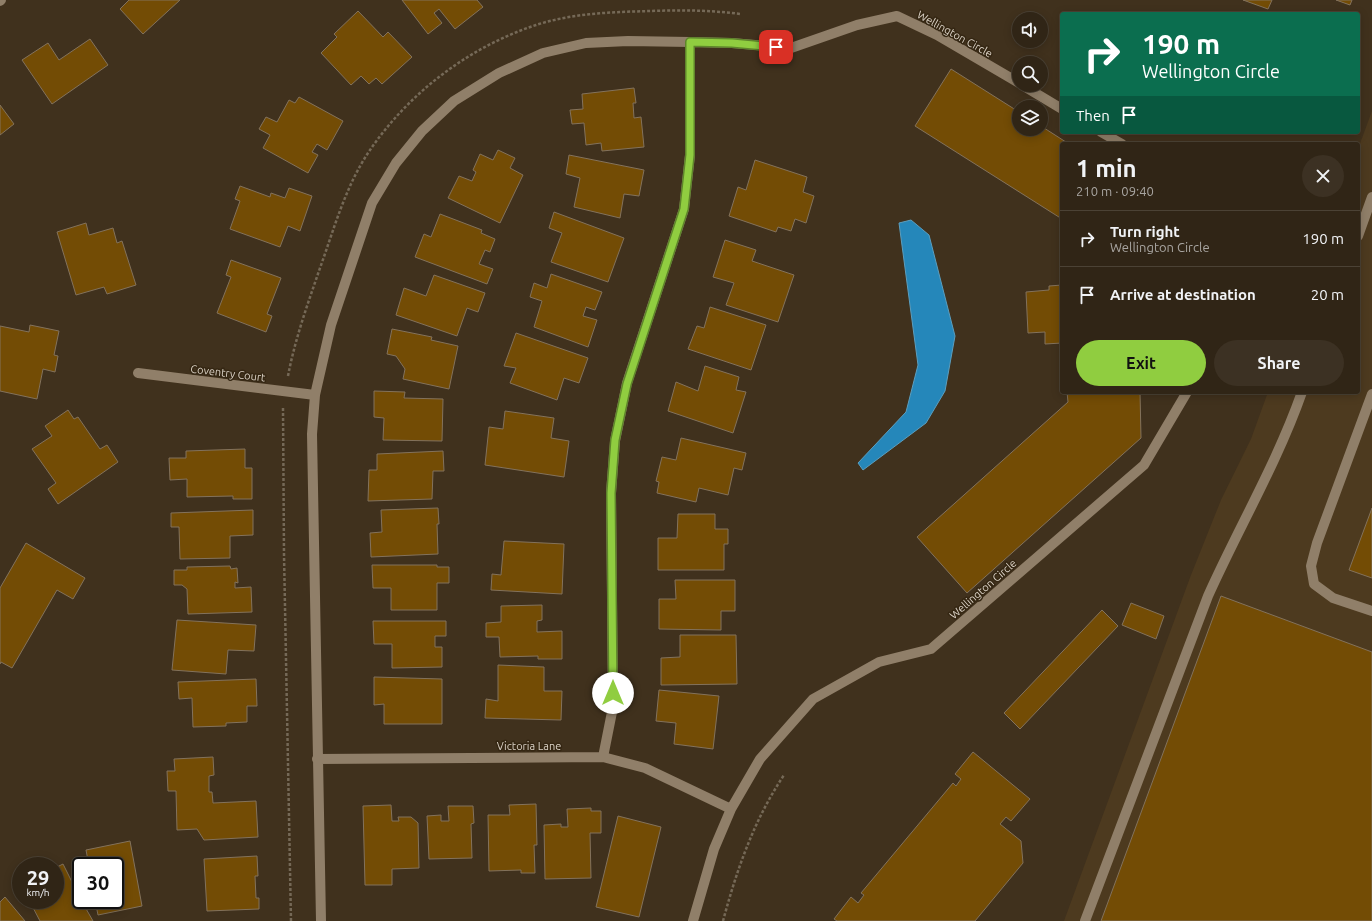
<!DOCTYPE html>
<html lang="en">
<head>
<meta charset="utf-8">
<style>
	:root { --surface:#302516; --page:#3c3123; --text:#f1f3f6; --muted:#a8a5a1; --line:#4b4235; --accent:#90cd40 }
	body { margin:0; font-family:Ubuntu,sans-serif; background:var(--page); color:var(--text); height:100vh; display:flex; flex-direction:column; font-size:15px; white-space:nowrap }
	* { box-sizing:border-box; margin:0 }
	p { font-size:13px; color:var(--muted) }
	.icon { flex:none; width:22px; height:22px; fill:none; stroke:currentColor; stroke-width:2; stroke-linecap:round; stroke-linejoin:round }
	.map { position:relative; flex:1; overflow:hidden }
	.details { position:absolute; left:1060px; top:142px; width:300px; height:252px; display:flex; flex-direction:column; background:var(--surface); border-radius:4px; box-shadow:0 2px 10px #0003,0 0 0 1px var(--line) }
	.details>* { flex:none }
	.hud { position:absolute; left:1060px; top:12px; width:300px; height:122px; border-radius:4px; box-shadow:0 2px 10px #0003,0 0 0 1px var(--line); background:#0b6e4f; color:#fff; overflow:hidden }
	.controls { position:absolute; left:1012px; top:12px; display:grid; gap:8px }
	.controls a { display:grid; place-items:center; width:36px; height:36px; border-radius:50%; background:var(--surface); box-shadow:0 2px 10px #0003,0 0 0 1px var(--line); font-size:20px }
	.speed { position:absolute; left:12px; top:857px; display:flex; gap:8px; font-size:20px; font-weight:700; text-align:center }
	.speed>* { display:grid; place-content:center; width:52px; height:52px; border-radius:50%; background:var(--surface); box-shadow:0 2px 10px #0003,0 0 0 1px var(--line); line-height:1 }
	.speed small { font-size:10px; font-weight:400 }
	.speed .limit { border:2px solid #111; border-radius:6px; background:#fff; color:#111 }
	.pin { position:absolute; display:grid; place-items:center; width:34px; height:34px; color:#fff; margin:-17px; border-radius:8px; box-shadow:0 2px 6px #0006 }
	.me { position:absolute; width:44px; margin:-22px; rotate:0deg; stroke-linejoin:round; filter:drop-shadow(0 0 3px #0008) }
	.turn { display:flex; align-items:center; gap:14px; height:84px; padding:0 16px; font-size:18px }
	.turn .icon { width:52px; height:52px; stroke-width:2.5 }
	.turn b { display:block; font-size:28px; line-height:34px }
	.then { display:flex; align-items:center; height:38px; padding:0 16px; background:#0003; gap:8px; font-size:15px }
	.round { display:grid; place-items:center; flex:none; width:42px; height:42px; border-radius:21px; background:var(--page) }
	.summary { display:flex; align-items:center; justify-content:space-between; height:68px; padding:0 16px }
	h1 { font-size:24px; font-weight:600; line-height:30px }
	.action { display:flex; gap:8px; margin-top:auto; padding:8px 16px }
	.action a { flex:1; height:46px; border-radius:24px; background:var(--accent); color:#111; font-size:16px; font-weight:600; line-height:46px; text-align:center }
	.action a+a { background:var(--page); color:var(--text) }
	ul { padding:0; list-style:none }
	li { display:flex; align-items:center; gap:12px; height:56px; padding:0 16px; border-top:1px solid var(--line) }
	li div { flex:1 }
	li b { display:block; font-size:15px }
	li em { font-style:normal }
	.map>svg:first-child { display:block }
	.built { fill:#4d3a1f }
	.water { fill:#2587ba; stroke:#5c9ebe }
	.building { fill:#734c05; stroke:#83725c }
	.lines { fill:none; stroke-linecap:round; stroke-linejoin:round }
	.path { stroke:#756957; stroke-width:2.5; stroke-dasharray:3 2; stroke-linecap:butt }
	.minor { stroke:#907f69; stroke-width:10 }
	.route-casing { stroke:#5e852a; stroke-width:10 }
	.route { stroke:#90cd40; stroke-width:7 }
	.labels { text-anchor:middle; stroke-width:3; stroke-linejoin:round; paint-order:stroke }
	.street-label { font-size:11px; fill:#dcd3c7; stroke:#352713 }
</style>
</head>
<body>
<div class="map">
<svg width="1372" height="921" viewBox="0 0 1372 921">
	<rect width="100%" height="100%" fill="#40311d"/>
	<path class="built" d="M 1372,111 L 1372,921 L 1064,921 L 1191,575 L 1221,500 L 1251,439 L 1268,392 L 1358,392 L 1358,149 Z"/>
	<path class="water" d="M 911,220 L 929,235 L 955,336 L 945,391 L 926,423 L 863,470 L 858,463 L 906,412 L 918,365 L 899,223 Z"/>
	<path class="building" d="M 129,0 L 180,0 L 143,34 L 120,9 Z
		M 402,0 L 477,0 L 483,7 L 455,29 L 439,9 L 434,13 L 442,23 L 428,34 Z
		M 1243,0 L 1272,0 L 1268,9 Z
		M 1336,0 L 1352,0 L 1350,5 Z
		M 358,11 L 383,37 L 388,32 L 412,57 L 382,84 L 376,78 L 369,84 L 361,76 L 351,85 L 321,53 L 337,37 L 334,34 Z
		M 90,39 L 108,65 L 52,104 L 22,60 L 48,43 L 59,60 Z
		M 951,69 L 1019,112 L 1019,129 L 1041,129 L 1041,126 L 1069,144 L 1062,144 L 1062,219 L 915,126 Z
		M 634,88 L 636,103 L 633,103 L 634,118 L 641,117 L 644,147 L 602,151 L 601,143 L 586,145 L 584,123 L 572,124 L 570,110 L 583,109 L 582,94 Z
		M 299,97 L 343,121 L 327,150 L 317,144 L 312,152 L 318,155 L 308,173 L 263,148 L 270,135 L 259,129 L 266,117 L 277,122 L 289,100 L 295,103 Z
		M 0,105 L 14,124 L 0,135 Z
		M 498,150 L 515,158 L 510,168 L 523,175 L 500,223 L 448,198 L 459,176 L 472,181 L 476,172 L 473,170 L 480,154 L 493,160 Z
		M 569,155 L 644,170 L 639,196 L 624,194 L 620,218 L 574,207 L 580,178 L 566,174 Z
		M 755,160 L 807,177 L 803,192 L 814,196 L 806,223 L 795,219 L 791,231 L 778,227 L 776,232 L 729,216 L 738,187 L 746,190 Z
		M 240,186 L 270,197 L 271,193 L 285,198 L 289,188 L 312,196 L 300,231 L 288,226 L 280,247 L 230,229 L 240,201 L 235,199 Z
		M 554,212 L 624,238 L 608,282 L 551,262 L 562,233 L 549,228 Z
		M 440,214 L 482,230 L 481,233 L 495,239 L 490,252 L 485,250 L 479,264 L 493,269 L 487,284 L 415,257 L 424,234 L 431,237 Z
		M 86,223 L 89,235 L 113,228 L 117,243 L 122,241 L 136,285 L 107,294 L 104,287 L 76,295 L 57,232 Z
		M 725,240 L 756,250 L 752,261 L 794,275 L 778,322 L 726,305 L 734,283 L 713,277 Z
		M 231,260 L 281,278 L 267,314 L 272,316 L 266,332 L 217,313 L 231,277 L 226,275 Z
		M 551,274 L 602,292 L 595,310 L 586,307 L 583,316 L 597,320 L 588,347 L 534,327 L 542,301 L 530,297 L 534,283 L 547,288 Z
		M 434,275 L 485,293 L 478,312 L 467,308 L 457,336 L 396,315 L 404,288 L 426,296 Z
		M 1062,285 L 1062,343 L 1045,344 L 1045,332 L 1028,333 L 1026,292 L 1049,290 L 1049,286 Z
		M 710,307 L 766,325 L 751,370 L 688,349 L 697,326 L 704,328 Z
		M 30,325 L 59,331 L 54,355 L 58,356 L 55,372 L 43,369 L 37,399 L 0,391 L 0,326 L 29,332 Z
		M 392,329 L 432,337 L 431,340 L 458,346 L 449,389 L 403,379 L 405,369 L 396,356 L 387,354 Z
		M 516,333 L 588,358 L 579,383 L 564,378 L 557,400 L 510,383 L 516,368 L 504,366 Z
		M 705,366 L 739,377 L 736,390 L 746,392 L 733,433 L 668,411 L 676,382 L 698,391 Z
		M 374,391 L 405,392 L 404,398 L 443,399 L 442,441 L 383,440 L 384,418 L 374,417 Z
		M 1067,392 L 1140,392 L 1141,438 L 967,593 L 917,537 L 1068,402 Z
		M 68,410 L 74,419 L 78,417 L 100,449 L 107,445 L 118,462 L 58,504 L 48,489 L 56,483 L 32,449 L 52,436 L 45,426 Z
		M 505,411 L 554,418 L 551,438 L 569,441 L 564,477 L 485,465 L 489,427 L 503,429 Z
		M 681,438 L 746,453 L 742,470 L 734,468 L 728,495 L 699,488 L 696,502 L 657,493 L 659,482 L 656,481 L 662,457 L 676,460 Z
		M 245,449 L 245,468 L 252,468 L 252,499 L 233,499 L 233,496 L 187,497 L 187,479 L 170,480 L 169,458 L 186,458 L 186,451 Z
		M 443,451 L 444,471 L 433,471 L 432,499 L 368,501 L 369,470 L 377,470 L 377,454 Z
		M 438,508 L 439,524 L 437,524 L 438,554 L 371,557 L 370,533 L 382,532 L 381,510 Z
		M 1372,508 L 1372,578 L 1349,570 Z
		M 253,510 L 253,535 L 230,536 L 230,558 L 180,559 L 179,527 L 171,527 L 171,513 Z
		M 678,514 L 715,514 L 715,529 L 728,529 L 728,544 L 724,544 L 724,570 L 658,570 L 658,538 L 677,538 Z
		M 504,541 L 564,544 L 562,594 L 491,590 L 492,574 L 501,575 Z
		M 26,543 L 85,578 L 73,599 L 57,590 L 12,668 L 1,662 L 0,664 L 0,588 Z
		M 372,565 L 437,565 L 437,567 L 449,567 L 449,583 L 437,583 L 437,610 L 391,610 L 391,588 L 373,588 Z
		M 230,566 L 231,569 L 237,568 L 238,583 L 235,582 L 235,588 L 251,587 L 252,612 L 188,614 L 187,589 L 182,585 L 174,585 L 174,570 L 187,570 L 187,567 Z
		M 675,580 L 735,580 L 735,611 L 721,611 L 721,630 L 659,629 L 659,599 L 676,599 Z
		M 1221,596 L 1372,652 L 1372,921 L 1101,921 Z
		M 1131,603 L 1164,616 L 1156,639 L 1122,625 Z
		M 542,605 L 542,620 L 537,621 L 537,632 L 562,631 L 562,659 L 538,659 L 538,656 L 500,657 L 499,637 L 486,637 L 486,623 L 501,622 L 501,606 Z
		M 1102,610 L 1118,626 L 1020,729 L 1004,713 Z
		M 177,620 L 256,625 L 254,651 L 228,650 L 226,674 L 172,670 Z
		M 373,621 L 446,621 L 446,636 L 435,636 L 435,647 L 442,647 L 442,667 L 392,668 L 392,644 L 374,644 Z
		M 680,635 L 736,635 L 737,684 L 661,685 L 661,658 L 680,657 Z
		M 498,665 L 544,667 L 544,691 L 562,691 L 561,720 L 485,718 L 486,699 L 498,701 Z
		M 374,677 L 442,679 L 442,724 L 384,724 L 384,704 L 374,705 Z
		M 256,679 L 257,706 L 247,706 L 247,722 L 226,723 L 226,726 L 193,727 L 192,698 L 179,699 L 178,682 Z
		M 659,690 L 719,696 L 713,749 L 674,744 L 676,723 L 656,721 Z
		M 973,752 L 1030,799 L 1011,821 L 1006,817 L 1000,824 L 1021,841 L 1023,863 L 975,921 L 837,921 L 834,919 L 851,897 L 858,903 L 864,895 L 861,893 L 953,783 L 956,786 L 961,779 L 955,774 Z
		M 213,757 L 214,775 L 209,776 L 209,792 L 212,792 L 213,803 L 256,801 L 258,837 L 204,840 L 197,829 L 177,830 L 176,791 L 168,791 L 167,771 L 175,771 L 174,759 Z
		M 536,804 L 537,845 L 534,845 L 535,873 L 521,873 L 521,870 L 489,871 L 488,815 L 510,815 L 509,805 Z
		M 391,805 L 392,821 L 399,821 L 398,817 L 411,817 L 418,823 L 419,868 L 392,869 L 392,885 L 365,885 L 363,806 Z
		M 448,806 L 473,806 L 474,823 L 471,824 L 472,858 L 429,859 L 427,816 L 441,815 L 441,821 L 449,821 Z
		M 591,808 L 591,811 L 601,811 L 601,833 L 590,833 L 591,878 L 545,879 L 544,825 L 561,824 L 561,827 L 568,827 L 567,809 Z
		M 618,816 L 661,827 L 639,917 L 596,907 Z
		M 130,841 L 142,906 L 98,915 L 95,900 L 115,900 L 115,866 L 89,866 L 86,850 Z
		M 257,856 L 258,876 L 255,876 L 256,898 L 259,898 L 259,909 L 207,911 L 204,859 Z
		M 63,864 L 81,900 L 93,921 L 40,921 L 29,900 L 55,900 L 55,868 Z
		M 5,897 L 25,921 L 0,921 L 0,902 Z"/>
	<g class="lines">
		<path class="path" d="M 288,376 C 295,339 308,303 320,268 C 334,229 345,188 368,153 C 408,93 469,47 536,25 C 573,13 613,12 651,11 C 681,10 710,10 740,14
			M 283,408 L 284,554 L 291,921
			M 723,921 C 737,869 754,820 784,775"/>
		<path class="minor" d="M 0,1 L 1,0
			M 690,42 L 732,43 L 791,48 L 857,25 L 897,16 L 937,35 L 1019,83
			M 1022,85 L 1062,109
			M 1101,132 L 1122,144
			M 1358,236 L 1372,197
			M 138,373 L 315,395
			M 1372,394 L 1317,543 L 1311,566 L 1314,584 L 1333,598 L 1372,611
			M 317,759 L 603,757 L 645,768 L 731,809
			M 321,921 L 312,434 L 315,395 L 331,325 L 372,203 L 396,163 L 422,131 L 454,101 L 499,73 L 543,53 L 586,43 L 628,41 L 690,42 L 690,155 L 684,209 L 627,383 L 615,441 L 611,493 L 613,707 L 603,757
			M 693,921 L 714,849 L 731,809 L 760,759 L 813,699 L 879,662 L 931,649 L 1144,465 L 1187,392
			M 1085,921 L 1208,596 C 1239,527 1277,463 1302,392"/>
	</g>
	<g class="lines">
		<g class="route-casing">
			<path id="route" d="M 613,693 L 611,493 L 615,440 L 627,384 L 684,209 L 690,155 L 690,42 L 732,43 L 776,47"/>
		</g>
		<use href="#route" class="route"/>
	</g>
	<g class="labels">
		<g class="street-label">
			<text transform="translate(955 34) rotate(29)" y="4">Wellington Circle</text>
			<text transform="translate(228 373) rotate(7)" y="4">Coventry Court</text>
			<text transform="translate(983 589) rotate(-41)" y="4">Wellington Circle</text>
			<text x="529" y="750">Victoria Lane</text>
		</g>
	</g>
</svg>
<div class="controls">
<a><svg class="icon" aria-label="sound" viewBox="0 0 24 24"><path d="M4 9h4l5-4v14l-5-4H4zM17 9q2 3 0 6"/></svg></a>
<a><svg class="icon" aria-label="search" viewBox="0 0 24 24"><circle cx="10" cy="10" r="6"/><path d="M15 15l6 6"/></svg></a>
<a><svg class="icon" aria-label="layers" viewBox="0 0 24 24"><path d="M12 4l9 5-9 5-9-5zM3 14l9 5 9-5"/></svg></a>
</div>
<div class="speed"><div>29<small>km/h</small></div><div class="limit">30</div></div>
<div class="pin" style="left:776px;top:47px;background:#d93025"><svg class="icon" aria-label="arrive" viewBox="0 0 24 24"><path d="M6 21V4h12l-3 4 3 4H6"/></svg></div>
<svg class="me" style="left:613px;top:693px" viewBox="-20 -20 40 40"><circle r="19" fill="#fff"/><path d="M0-13L10 11 0 6-10 11z" fill="#90cd40"/></svg>
<div class="hud">
<div class="turn"><svg class="icon" aria-label="right" viewBox="0 0 24 24"><path d="M7 20v-9h11M14 6l5 5-5 5"/></svg><div><b>190 m</b>Wellington Circle</div></div>
<div class="then">Then<svg class="icon" aria-label="arrive" viewBox="0 0 24 24"><path d="M6 21V4h12l-3 4 3 4H6"/></svg></div>
</div>
<section class="details">
<div class="summary"><div><h1>1 min</h1><p>210 m · 09:40</p></div><a class="round"><svg class="icon" aria-label="close" viewBox="0 0 24 24"><path d="M6 6l12 12M18 6L6 18"/></svg></a></div>
<ul>
<li><svg class="icon" aria-label="right" viewBox="0 0 24 24"><path d="M7 20v-9h11M14 6l5 5-5 5"/></svg><div><b>Turn right</b><p>Wellington Circle</p></div><em>190 m</em></li>
<li><svg class="icon" aria-label="arrive" viewBox="0 0 24 24"><path d="M6 21V4h12l-3 4 3 4H6"/></svg><div><b>Arrive at destination</b></div><em>20 m</em></li>
</ul>
<div class="action"><a>Exit</a><a>Share</a></div>
</section>
</div>
</body>
</html>
